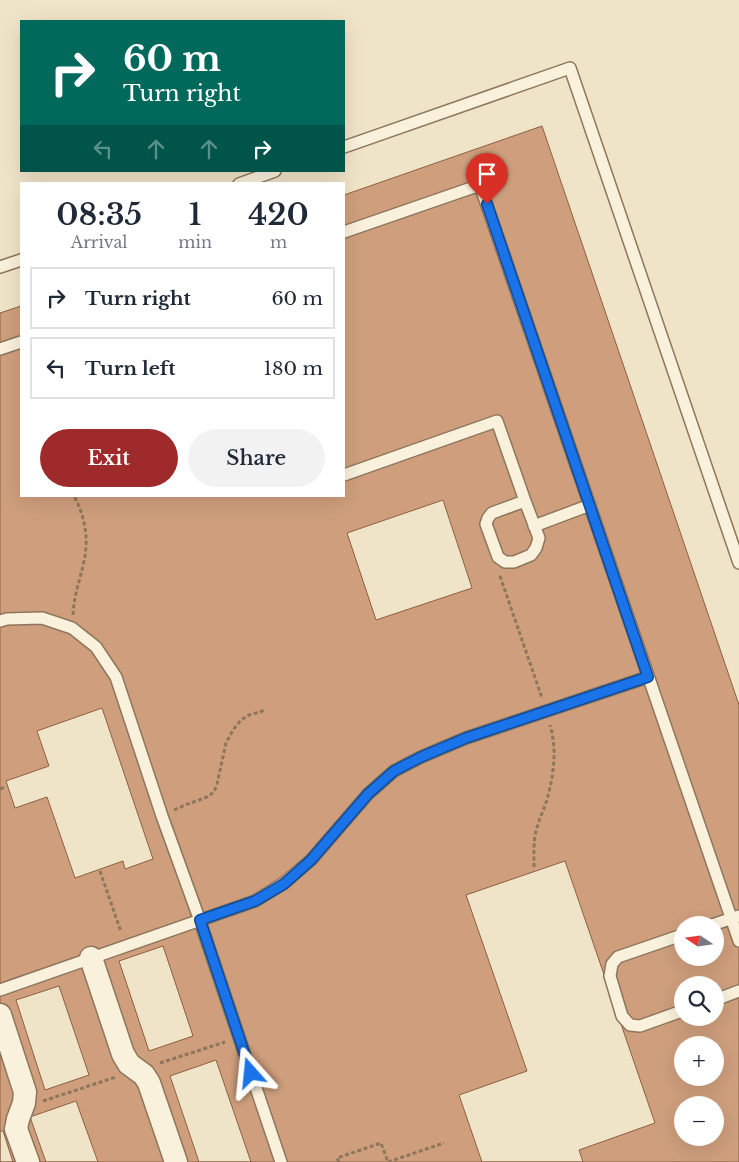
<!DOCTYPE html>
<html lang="en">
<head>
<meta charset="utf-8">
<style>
	:root { --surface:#fff; --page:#f2f2f3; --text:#1f2937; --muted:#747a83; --line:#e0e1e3; --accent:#9e2a2b }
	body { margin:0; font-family:"Libre Baskerville",serif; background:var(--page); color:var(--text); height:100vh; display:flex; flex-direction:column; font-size:19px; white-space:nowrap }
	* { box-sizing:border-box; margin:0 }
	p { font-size:16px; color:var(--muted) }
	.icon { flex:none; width:28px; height:28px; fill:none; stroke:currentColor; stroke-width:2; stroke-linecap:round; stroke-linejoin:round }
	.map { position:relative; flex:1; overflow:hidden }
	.panel { position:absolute; left:20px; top:182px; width:325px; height:315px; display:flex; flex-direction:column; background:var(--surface); border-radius:0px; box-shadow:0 5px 20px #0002 }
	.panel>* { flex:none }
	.top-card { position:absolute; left:20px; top:20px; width:325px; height:152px; border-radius:0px; box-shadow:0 5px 20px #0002; background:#00695c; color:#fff; overflow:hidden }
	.needle { width:32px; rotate:283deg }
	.buttons { position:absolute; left:674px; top:916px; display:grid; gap:10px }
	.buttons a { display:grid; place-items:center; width:50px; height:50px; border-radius:50%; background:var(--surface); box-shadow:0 5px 20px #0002; font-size:25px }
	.pin { position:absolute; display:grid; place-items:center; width:42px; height:42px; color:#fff; margin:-51px -21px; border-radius:50% 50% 50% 0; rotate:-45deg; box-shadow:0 0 5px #0007 }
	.pin .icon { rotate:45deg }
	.me { position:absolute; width:55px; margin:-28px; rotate:342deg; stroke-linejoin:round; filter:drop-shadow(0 0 4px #0008) }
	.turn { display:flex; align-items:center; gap:18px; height:105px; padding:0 20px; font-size:22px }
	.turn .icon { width:65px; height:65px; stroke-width:2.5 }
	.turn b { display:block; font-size:35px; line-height:42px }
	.lanes { display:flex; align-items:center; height:48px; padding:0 20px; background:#0003; justify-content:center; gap:25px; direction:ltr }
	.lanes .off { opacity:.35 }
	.eta { display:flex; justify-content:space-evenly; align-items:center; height:85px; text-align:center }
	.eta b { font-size:30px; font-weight:600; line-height:35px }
	.action { display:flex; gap:10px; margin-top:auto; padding:10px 20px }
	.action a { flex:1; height:58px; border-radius:30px; background:var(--accent); color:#fff; font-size:20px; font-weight:600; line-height:58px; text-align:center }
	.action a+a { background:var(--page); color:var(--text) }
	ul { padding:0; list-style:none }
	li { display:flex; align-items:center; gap:15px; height:62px; margin:0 10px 8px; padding:0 10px; border:2px solid var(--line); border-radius:0px }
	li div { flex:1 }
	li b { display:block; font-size:19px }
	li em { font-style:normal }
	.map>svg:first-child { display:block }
	.building { fill:#cf9f7d; stroke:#8d5f41; fill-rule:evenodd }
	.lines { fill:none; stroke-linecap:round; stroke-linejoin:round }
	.service-casing { stroke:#8d765c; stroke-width:14 }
	.minor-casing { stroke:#8d765c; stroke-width:25 }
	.path { stroke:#8d765c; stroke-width:3; stroke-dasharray:4 2.5; stroke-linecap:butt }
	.service { stroke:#faf1dc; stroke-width:11 }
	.minor { stroke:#faf1dc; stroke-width:22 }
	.route-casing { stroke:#114b97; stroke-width:12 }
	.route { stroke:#1a73e8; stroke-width:9 }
</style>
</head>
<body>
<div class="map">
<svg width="739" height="1162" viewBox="0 0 739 1162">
	<rect width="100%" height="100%" fill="#f0e4c8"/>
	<path class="building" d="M 542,126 L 739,705 L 739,1162 L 0,1162 L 0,313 L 21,306 L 21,496 L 344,496 L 344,195 ZM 682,925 L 715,925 L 715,958 L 682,958 ZM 682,985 L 715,985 L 715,1018 L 682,1018 ZM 682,1045 L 715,1045 L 715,1078 L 682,1078 ZM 682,1105 L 715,1105 L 715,1138 L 682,1138 Z
		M 443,500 L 472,588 L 376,620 L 347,533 Z
		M 102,708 L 153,859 L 125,869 L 123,861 L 75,878 L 47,797 L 15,808 L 6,781 L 49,766 L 37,731 Z
		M 565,861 L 655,1123 L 579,1150 L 583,1162 L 482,1162 L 459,1095 L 527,1071 L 466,895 Z
		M 163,946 L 193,1036 L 149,1051 L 119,961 Z
		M 59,986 L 89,1075 L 45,1090 L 16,1000 Z
		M 216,1060 L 251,1162 L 199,1162 L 170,1076 Z
		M 76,1101 L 98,1162 L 46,1162 L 30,1117 Z
		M 0,1131 L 3,1131 L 13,1162 L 0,1162 Z"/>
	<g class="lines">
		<g class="service-casing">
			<path id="service" d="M 344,147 L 570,68 L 739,563
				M 239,184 L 275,171
				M 344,232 L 480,185 L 739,941
				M 0,267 L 21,260
				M 0,349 L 21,342
				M 344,475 L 497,421 L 525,501 L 539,538 L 536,548 L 531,555 L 514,562 L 505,562 L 498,557 L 486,524 L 488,518 L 492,513 L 525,501
				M 534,526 L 590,505
				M 0,621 L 7,619 L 42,618 L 72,628 L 96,647 L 116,677 L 162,816 L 200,921 L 281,1162
				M 712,925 L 739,916
				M 682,935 L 618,957 L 612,964 L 610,976 L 622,1016 L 630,1025 L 640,1026 L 682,1011
				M 0,990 L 255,901 L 284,883 L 311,860 L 368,794 L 394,771 L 421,757 L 466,738 L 648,677
				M 715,1000 L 739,991"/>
		</g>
		<g class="minor-casing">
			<path id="minor" d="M 91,958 L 123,1054 L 129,1064 L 144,1075 L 149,1083 L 176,1162
				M 0,1015 L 25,1092 L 24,1103 L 18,1119 L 16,1129 L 28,1162"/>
		</g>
		<path class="path" d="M 500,576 L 542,698
			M 73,615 C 74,594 80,581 84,561 C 89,539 85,516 74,496
			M 0,789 L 5,787
			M 174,810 L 185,805 L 207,797 L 214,792 L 217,784 L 226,743 L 233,730 L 241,720 L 249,715 L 266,710
			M 534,867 C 534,854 533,840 537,828 C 539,820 542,813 545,806 C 553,781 558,751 550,725
			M 100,871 L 121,932
			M 160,1063 L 225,1042
			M 43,1101 L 116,1077
			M 339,1162 L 337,1158 L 381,1143 L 388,1162
			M 388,1162 L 444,1143"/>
		<use href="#service" class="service"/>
		<use href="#minor" class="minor"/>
	</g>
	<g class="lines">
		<g class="route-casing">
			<path id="route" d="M 251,1073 L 200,920 L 255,901 L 284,884 L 311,860 L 368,794 L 394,771 L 421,757 L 466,738 L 648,677 L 487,204"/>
		</g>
		<use href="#route" class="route"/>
	</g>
</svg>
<div class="buttons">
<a><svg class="needle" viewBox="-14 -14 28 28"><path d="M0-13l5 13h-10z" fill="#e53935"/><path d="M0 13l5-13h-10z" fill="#747a83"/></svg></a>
<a><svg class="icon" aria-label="search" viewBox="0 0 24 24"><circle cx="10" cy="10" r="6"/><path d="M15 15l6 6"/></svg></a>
<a>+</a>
<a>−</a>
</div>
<div class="pin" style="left:487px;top:204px;background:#d93025"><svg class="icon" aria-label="arrive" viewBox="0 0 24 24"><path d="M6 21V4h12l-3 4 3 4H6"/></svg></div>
<svg class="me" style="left:251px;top:1073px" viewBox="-20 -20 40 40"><path d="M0-17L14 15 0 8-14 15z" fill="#1a73e8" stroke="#fff" stroke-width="4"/></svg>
<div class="top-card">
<div class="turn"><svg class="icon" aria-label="right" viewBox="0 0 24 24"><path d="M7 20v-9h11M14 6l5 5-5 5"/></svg><div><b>60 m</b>Turn right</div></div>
<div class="lanes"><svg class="icon off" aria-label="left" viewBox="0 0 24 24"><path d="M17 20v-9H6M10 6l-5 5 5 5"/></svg><svg class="icon off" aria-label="ahead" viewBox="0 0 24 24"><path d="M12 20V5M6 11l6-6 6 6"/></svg><svg class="icon off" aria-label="ahead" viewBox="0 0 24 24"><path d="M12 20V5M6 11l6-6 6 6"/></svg><svg class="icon" aria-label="right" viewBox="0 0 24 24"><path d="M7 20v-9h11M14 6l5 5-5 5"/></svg></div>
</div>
<section class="panel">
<div class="eta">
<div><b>08:35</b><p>Arrival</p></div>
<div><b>1</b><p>min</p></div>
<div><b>420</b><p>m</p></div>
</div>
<ul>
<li><svg class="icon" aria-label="right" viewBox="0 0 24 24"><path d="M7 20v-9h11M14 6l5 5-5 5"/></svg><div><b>Turn right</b></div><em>60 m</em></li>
<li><svg class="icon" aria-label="left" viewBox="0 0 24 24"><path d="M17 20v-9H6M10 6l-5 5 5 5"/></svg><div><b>Turn left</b></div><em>180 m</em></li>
</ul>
<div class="action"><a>Exit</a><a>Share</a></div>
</section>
</div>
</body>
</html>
